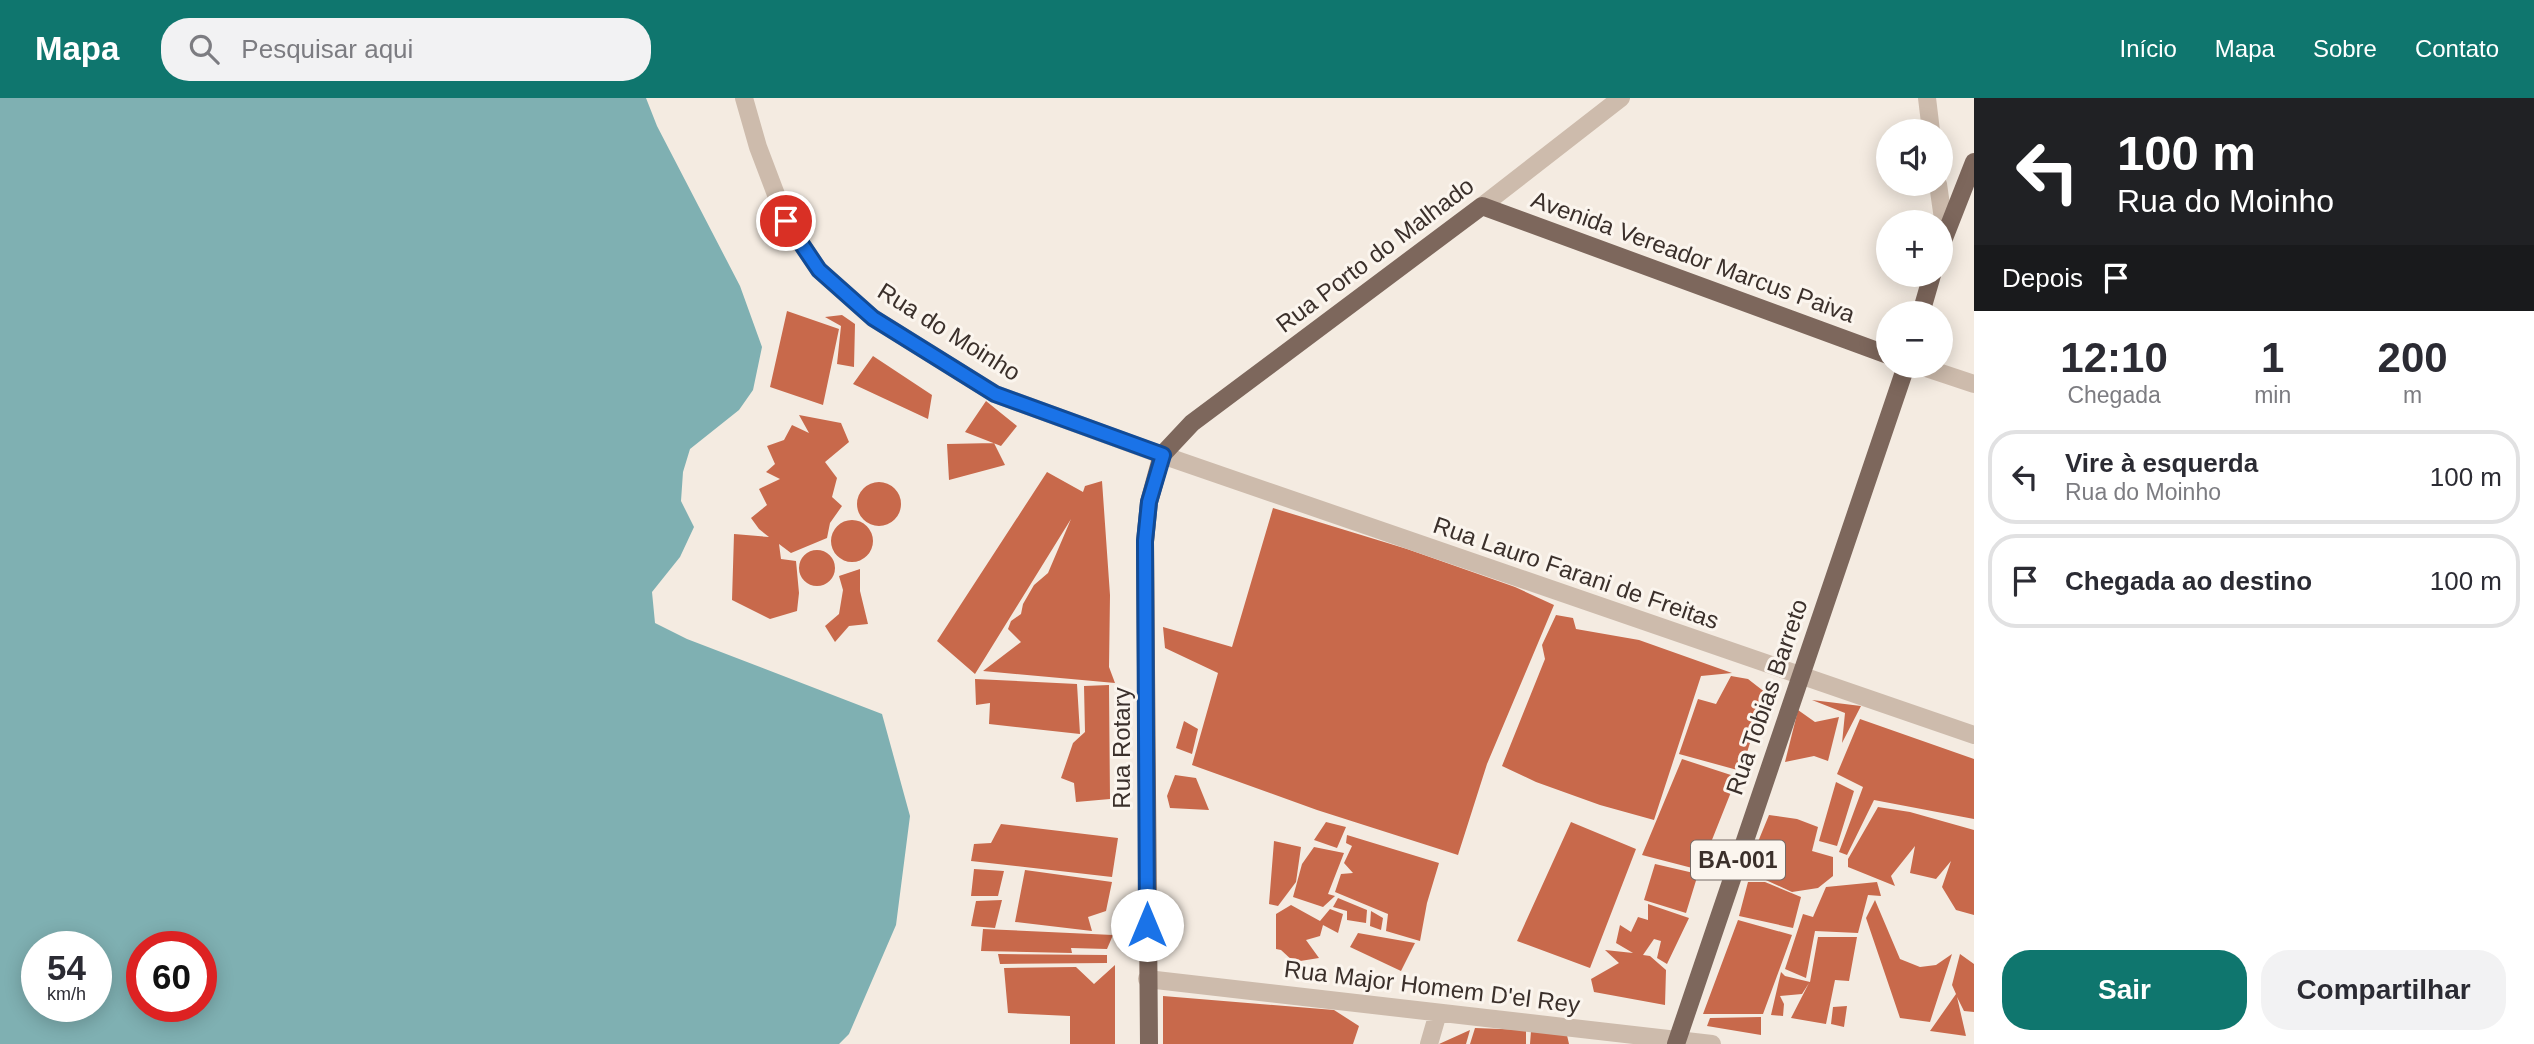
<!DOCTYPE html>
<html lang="pt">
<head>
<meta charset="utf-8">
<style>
	:root { --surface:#fff; --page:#f2f2f3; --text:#2b2b33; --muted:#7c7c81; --line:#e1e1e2; --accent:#0f766e }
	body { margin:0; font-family:Helvetica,sans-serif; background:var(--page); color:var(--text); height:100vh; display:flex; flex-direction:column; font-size:26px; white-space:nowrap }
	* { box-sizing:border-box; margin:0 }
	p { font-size:23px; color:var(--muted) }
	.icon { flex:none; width:38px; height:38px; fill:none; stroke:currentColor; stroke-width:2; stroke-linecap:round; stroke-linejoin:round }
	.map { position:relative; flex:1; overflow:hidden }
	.side { display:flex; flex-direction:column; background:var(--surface); width:560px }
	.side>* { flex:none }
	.hud { background:#202124; color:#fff; overflow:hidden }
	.fabs { position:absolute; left:1876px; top:21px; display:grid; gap:14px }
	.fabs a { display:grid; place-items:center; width:77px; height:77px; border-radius:50%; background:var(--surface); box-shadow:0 4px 18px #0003; font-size:35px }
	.speed { position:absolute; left:21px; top:833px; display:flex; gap:14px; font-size:35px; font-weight:700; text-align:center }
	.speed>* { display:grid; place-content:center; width:91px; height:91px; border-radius:50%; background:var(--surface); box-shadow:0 4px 18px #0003; line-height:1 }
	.speed small { font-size:18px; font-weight:400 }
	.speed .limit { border:10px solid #d22; background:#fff; color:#111 }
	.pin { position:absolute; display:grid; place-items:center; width:60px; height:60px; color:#fff; margin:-30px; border:4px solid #fff; border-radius:50%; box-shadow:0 2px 7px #0007 }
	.me { position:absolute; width:77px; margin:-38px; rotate:0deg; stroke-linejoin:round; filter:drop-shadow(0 0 5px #0008) }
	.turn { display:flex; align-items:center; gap:24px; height:147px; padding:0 28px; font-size:32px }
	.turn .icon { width:91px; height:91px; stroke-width:2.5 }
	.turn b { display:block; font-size:49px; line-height:60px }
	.then { display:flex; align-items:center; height:66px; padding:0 28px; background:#0003; gap:14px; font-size:26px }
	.eta { display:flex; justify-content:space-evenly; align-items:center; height:119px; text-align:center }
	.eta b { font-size:42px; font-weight:800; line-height:49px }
	.action { display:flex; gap:14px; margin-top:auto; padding:14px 28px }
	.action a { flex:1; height:80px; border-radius:28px; background:var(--accent); color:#fff; font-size:28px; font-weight:800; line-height:80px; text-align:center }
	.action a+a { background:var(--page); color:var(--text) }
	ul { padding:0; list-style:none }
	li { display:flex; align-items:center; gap:21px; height:94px; margin:0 14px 10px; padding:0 14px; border:4px solid var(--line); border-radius:28px }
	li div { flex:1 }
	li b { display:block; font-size:26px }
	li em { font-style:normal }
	header { display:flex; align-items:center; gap:42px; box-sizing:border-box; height:98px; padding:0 35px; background:var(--accent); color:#fff }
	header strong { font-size:33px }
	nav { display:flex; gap:38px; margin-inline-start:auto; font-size:24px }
	.search { width:490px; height:63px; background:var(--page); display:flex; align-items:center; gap:18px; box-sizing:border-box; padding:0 24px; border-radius:28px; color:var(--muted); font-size:26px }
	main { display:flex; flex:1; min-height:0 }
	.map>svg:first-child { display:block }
	.water { fill:#7fb0b2; fill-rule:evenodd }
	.building { fill:#c8694b }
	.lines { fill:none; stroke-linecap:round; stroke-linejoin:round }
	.minor { stroke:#cdbbac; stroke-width:18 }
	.primary { stroke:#7d675c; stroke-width:18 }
	.route-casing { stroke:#114b97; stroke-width:18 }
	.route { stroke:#1a73e8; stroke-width:12 }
	.labels { text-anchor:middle; stroke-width:6; stroke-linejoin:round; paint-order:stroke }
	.shield { fill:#fbf5ee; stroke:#756b66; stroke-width:2 }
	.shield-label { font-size:23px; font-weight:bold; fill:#3b302b }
	.street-label { font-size:24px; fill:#3b302b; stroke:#fbf5ee }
</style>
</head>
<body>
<header>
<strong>Mapa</strong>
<div class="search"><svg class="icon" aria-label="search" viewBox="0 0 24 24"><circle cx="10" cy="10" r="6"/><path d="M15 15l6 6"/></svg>Pesquisar aqui</div>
<nav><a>Início</a><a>Mapa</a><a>Sobre</a><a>Contato</a></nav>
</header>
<main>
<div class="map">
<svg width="1974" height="946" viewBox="0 0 1974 946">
	<rect width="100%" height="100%" fill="#f4ebe1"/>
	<path class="water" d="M 0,0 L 646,0 L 657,28 L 740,188 L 762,249 L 753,292 L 739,312 L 690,351 L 683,374 L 681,403 L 694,429 L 680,459 L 652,494 L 655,525 L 687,541 L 882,616 L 910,718 L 896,827 L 849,936 L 839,946 L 0,946 ZM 37,849 L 96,849 L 96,908 L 37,908 ZM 142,849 L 201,849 L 201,908 L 142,908 Z"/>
	<path class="building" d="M 787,213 L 839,231 L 823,307 L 770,289 Z
		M 842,217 L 855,226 L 854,269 L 837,266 L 841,228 L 825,219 Z
		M 873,258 L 932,297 L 928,321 L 853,286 Z
		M 986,303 L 1017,328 L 1001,348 L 965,334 Z
		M 799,317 L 841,325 L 849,344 L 825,364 L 837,380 L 832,399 L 842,408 L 830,425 L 827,440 L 791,455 L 779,446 L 781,461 L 796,463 L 799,495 L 797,513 L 770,521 L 732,502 L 734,436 L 769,439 L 759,431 L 751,420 L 767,407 L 759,391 L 780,381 L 766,374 L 775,366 L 767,348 L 784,342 L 792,327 L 809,335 Z
		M 994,345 L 1005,367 L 949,382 L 947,346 Z
		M 1047,374 L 1083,394 L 1085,388 L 1102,383 L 1110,497 L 1109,569 L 1115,585 L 983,573 L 1021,544 L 1008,531 L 1011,523 L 1021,516 L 1023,506 L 1034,487 L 1048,475 L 1071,421 L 975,576 L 937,543 Z
		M857 406a22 22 0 1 1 44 0a22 22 0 1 1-44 0Z
		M 1273,410 L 1407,451 L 1515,489 L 1554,507 L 1487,666 L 1458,757 L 1317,712 L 1192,667 L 1218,575 L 1165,550 L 1163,529 L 1232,549 Z
		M831 443a21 21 0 1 1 42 0a21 21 0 1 1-42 0Z
		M799 470a18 18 0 1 1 36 0a18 18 0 1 1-36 0Z
		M 860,471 L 860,493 L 868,526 L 849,528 L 835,544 L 825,528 L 839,516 L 843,492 L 839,478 Z
		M 1556,517 L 1573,520 L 1576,531 L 1639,542 L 1732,575 L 1701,578 L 1654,722 L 1600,707 L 1536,684 L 1502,668 L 1545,561 L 1542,547 Z
		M 1731,578 L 1748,581 L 1766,595 L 1741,673 L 1679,656 L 1698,601 L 1716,606 Z
		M 975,581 L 1077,586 L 1080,636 L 989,626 L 990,605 L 976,607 Z
		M 1109,587 L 1110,701 L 1076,704 L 1074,685 L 1061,680 L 1073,645 L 1085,634 L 1084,588 Z
		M 1812,602 L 1861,608 L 1842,645 L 1845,615 Z
		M 1798,612 L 1815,624 L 1839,619 L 1828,663 L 1814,658 L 1785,664 Z
		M 1860,621 L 1974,661 L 1974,721 L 1874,702 L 1847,757 L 1839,754 L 1863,689 L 1837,676 Z
		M 1184,623 L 1198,631 L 1192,656 L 1176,650 Z
		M 1682,661 L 1737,679 L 1700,772 L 1642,757 Z
		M 1175,677 L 1196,680 L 1209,712 L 1170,710 L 1167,698 Z
		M 1836,684 L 1854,693 L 1837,748 L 1819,743 Z
		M 1878,709 L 1910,714 L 1974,732 L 1974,817 L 1956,812 L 1942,789 L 1951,763 L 1936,781 L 1910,775 L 1915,748 L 1891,778 L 1895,788 L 1848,769 L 1848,761 Z
		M 1769,717 L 1797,721 L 1818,729 L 1812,753 L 1833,759 L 1833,778 L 1818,790 L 1792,794 L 1746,773 Z
		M 1326,724 L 1346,729 L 1337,750 L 1314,742 Z
		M 1571,724 L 1636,751 L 1590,870 L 1517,843 Z
		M 1001,726 L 1118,740 L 1112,779 L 971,763 L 974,746 L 991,745 Z
		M 1347,737 L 1439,765 L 1427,805 L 1420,843 L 1386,833 L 1388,816 L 1335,794 L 1341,776 L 1353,775 L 1344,765 L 1352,748 L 1346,745 Z
		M 1274,743 L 1301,749 L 1296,784 L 1278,808 L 1269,806 Z
		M 1314,749 L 1344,755 L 1328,796 L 1335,798 L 1323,809 L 1293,799 L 1302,766 Z
		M 1655,766 L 1698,776 L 1686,815 L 1644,802 Z
		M 974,771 L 1004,773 L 998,798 L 971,798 Z
		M 1025,772 L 1112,784 L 1106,813 L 1088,819 L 1092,833 L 1015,824 Z
		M 1748,784 L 1765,784 L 1801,799 L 1793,830 L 1739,818 Z
		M 1877,784 L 1881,798 L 1868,797 L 1858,835 L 1815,833 L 1806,880 L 1785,871 L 1803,816 L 1813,819 L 1826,789 Z
		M 1338,800 L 1367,812 L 1366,825 L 1347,822 L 1347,813 L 1333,809 Z
		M 1002,802 L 995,830 L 971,828 L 976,803 Z
		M 1875,802 L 1900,861 L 1920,869 L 1936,867 L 1952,856 L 1930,924 L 1900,920 L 1866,820 Z
		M 1648,806 L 1689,820 L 1667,866 L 1657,860 L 1661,843 L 1654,841 L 1643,857 L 1650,858 L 1666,872 L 1665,907 L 1594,894 L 1591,881 L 1619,865 L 1605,852 L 1633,855 L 1616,845 L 1620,827 L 1631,834 L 1638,819 L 1648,822 Z
		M 1291,807 L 1320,823 L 1330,811 L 1343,816 L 1338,835 L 1323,827 L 1320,838 L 1306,842 L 1319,860 L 1294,864 L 1281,852 L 1276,851 L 1276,816 Z
		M 1371,813 L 1383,820 L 1381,832 L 1370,828 Z
		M 1738,822 L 1792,837 L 1763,916 L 1703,916 Z
		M 983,831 L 1113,837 L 1107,851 L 1071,850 L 1072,855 L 981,853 Z
		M 1358,835 L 1415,845 L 1401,873 L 1350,849 Z
		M 1818,839 L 1857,839 L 1849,883 L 1835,882 L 1826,926 L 1791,920 L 1809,885 L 1802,896 L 1780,898 L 1784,906 L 1783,918 L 1771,917 L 1781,874 L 1785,878 L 1810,884 Z
		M 998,856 L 1107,857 L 1107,865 L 1000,866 Z
		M 1960,856 L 1974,866 L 1974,914 L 1964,913 L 1957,899 L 1966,938 L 1930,933 L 1956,896 L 1952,887 Z
		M 1115,867 L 1115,946 L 1070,946 L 1070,918 L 1008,915 L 1004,870 L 1076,869 L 1094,886 Z
		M 1163,898 L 1334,912 L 1359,928 L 1353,946 L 1163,946 Z
		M 1847,908 L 1844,929 L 1831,926 L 1833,909 Z
		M 1761,919 L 1761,937 L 1707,928 L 1710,920 Z
		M 1475,930 L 1526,932 L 1526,946 L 1470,946 Z
		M 1470,932 L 1466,946 L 1439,946 Z
		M 1531,933 L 1566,933 L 1569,946 L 1530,946 Z"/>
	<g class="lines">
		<path class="minor" d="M 744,0 L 758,49 L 786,123 L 819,172 L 873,220 L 995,296 L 1162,357 L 1974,637
			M 1927,0 L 1931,33
			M 1938,86 L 1945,135
			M 1482,108 L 1621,0
			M 1920,268 L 1974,286
			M 1147,881 L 1712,946
			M 1429,946 L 1438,915"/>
		<path class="primary" d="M 1941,148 L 1974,64
			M 1921,215 L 1932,177
			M 1149,946 L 1145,444 L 1149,404 L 1162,357 L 1192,325 L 1482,108 L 1888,257
			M 1676,946 L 1906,268"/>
	</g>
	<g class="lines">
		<g class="route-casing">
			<path id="route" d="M 786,123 L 819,172 L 873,220 L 995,296 L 1163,357 L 1149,404 L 1145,443 L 1147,827"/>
		</g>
		<use href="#route" class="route"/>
	</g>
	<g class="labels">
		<rect class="shield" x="1691" y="742.5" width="94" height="39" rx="5"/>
		<g class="shield-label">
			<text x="1738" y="770">BA-001</text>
		</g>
		<g class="street-label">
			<text transform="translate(1375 157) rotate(-37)" y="8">Rua Porto do Malhado</text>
			<text transform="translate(1693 159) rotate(20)" y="8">Avenida Vereador Marcus Paiva</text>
			<text transform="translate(949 234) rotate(32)" y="8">Rua do Moinho</text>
			<text transform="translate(1576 475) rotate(19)" y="8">Rua Lauro Farani de Freitas</text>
			<text transform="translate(1767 599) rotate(-71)" y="8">Rua Tobias Barreto</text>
			<text transform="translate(1122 650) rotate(-90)" y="8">Rua Rotary</text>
			<text transform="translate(1432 889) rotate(7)" y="8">Rua Major Homem D'el Rey</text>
		</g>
	</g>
</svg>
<div class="fabs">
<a><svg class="icon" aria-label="sound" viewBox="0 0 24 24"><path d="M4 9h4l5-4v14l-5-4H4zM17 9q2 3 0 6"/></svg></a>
<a>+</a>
<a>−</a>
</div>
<div class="speed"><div>54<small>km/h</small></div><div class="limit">60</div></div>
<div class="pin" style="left:786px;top:123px;background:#d93025"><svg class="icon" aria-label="arrive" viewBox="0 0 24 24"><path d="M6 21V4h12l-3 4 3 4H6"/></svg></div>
<svg class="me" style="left:1147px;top:827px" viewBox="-20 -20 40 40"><circle r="19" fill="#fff"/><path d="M0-13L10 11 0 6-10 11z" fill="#1a73e8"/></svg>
</div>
<section class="side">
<div class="hud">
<div class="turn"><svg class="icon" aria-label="left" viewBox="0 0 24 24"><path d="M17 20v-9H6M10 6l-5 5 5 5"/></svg><div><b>100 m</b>Rua do Moinho</div></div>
<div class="then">Depois<svg class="icon" aria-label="arrive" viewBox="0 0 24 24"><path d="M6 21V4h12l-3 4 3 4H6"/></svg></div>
</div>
<div class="eta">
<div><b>12:10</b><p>Chegada</p></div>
<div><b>1</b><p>min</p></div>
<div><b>200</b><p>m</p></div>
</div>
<ul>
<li><svg class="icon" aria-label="left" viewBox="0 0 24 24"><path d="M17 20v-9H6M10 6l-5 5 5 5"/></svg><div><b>Vire à esquerda</b><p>Rua do Moinho</p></div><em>100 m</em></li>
<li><svg class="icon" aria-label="arrive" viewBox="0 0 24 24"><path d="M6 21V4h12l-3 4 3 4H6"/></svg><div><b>Chegada ao destino</b></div><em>100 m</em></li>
</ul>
<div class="action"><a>Sair</a><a>Compartilhar</a></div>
</section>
</main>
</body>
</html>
